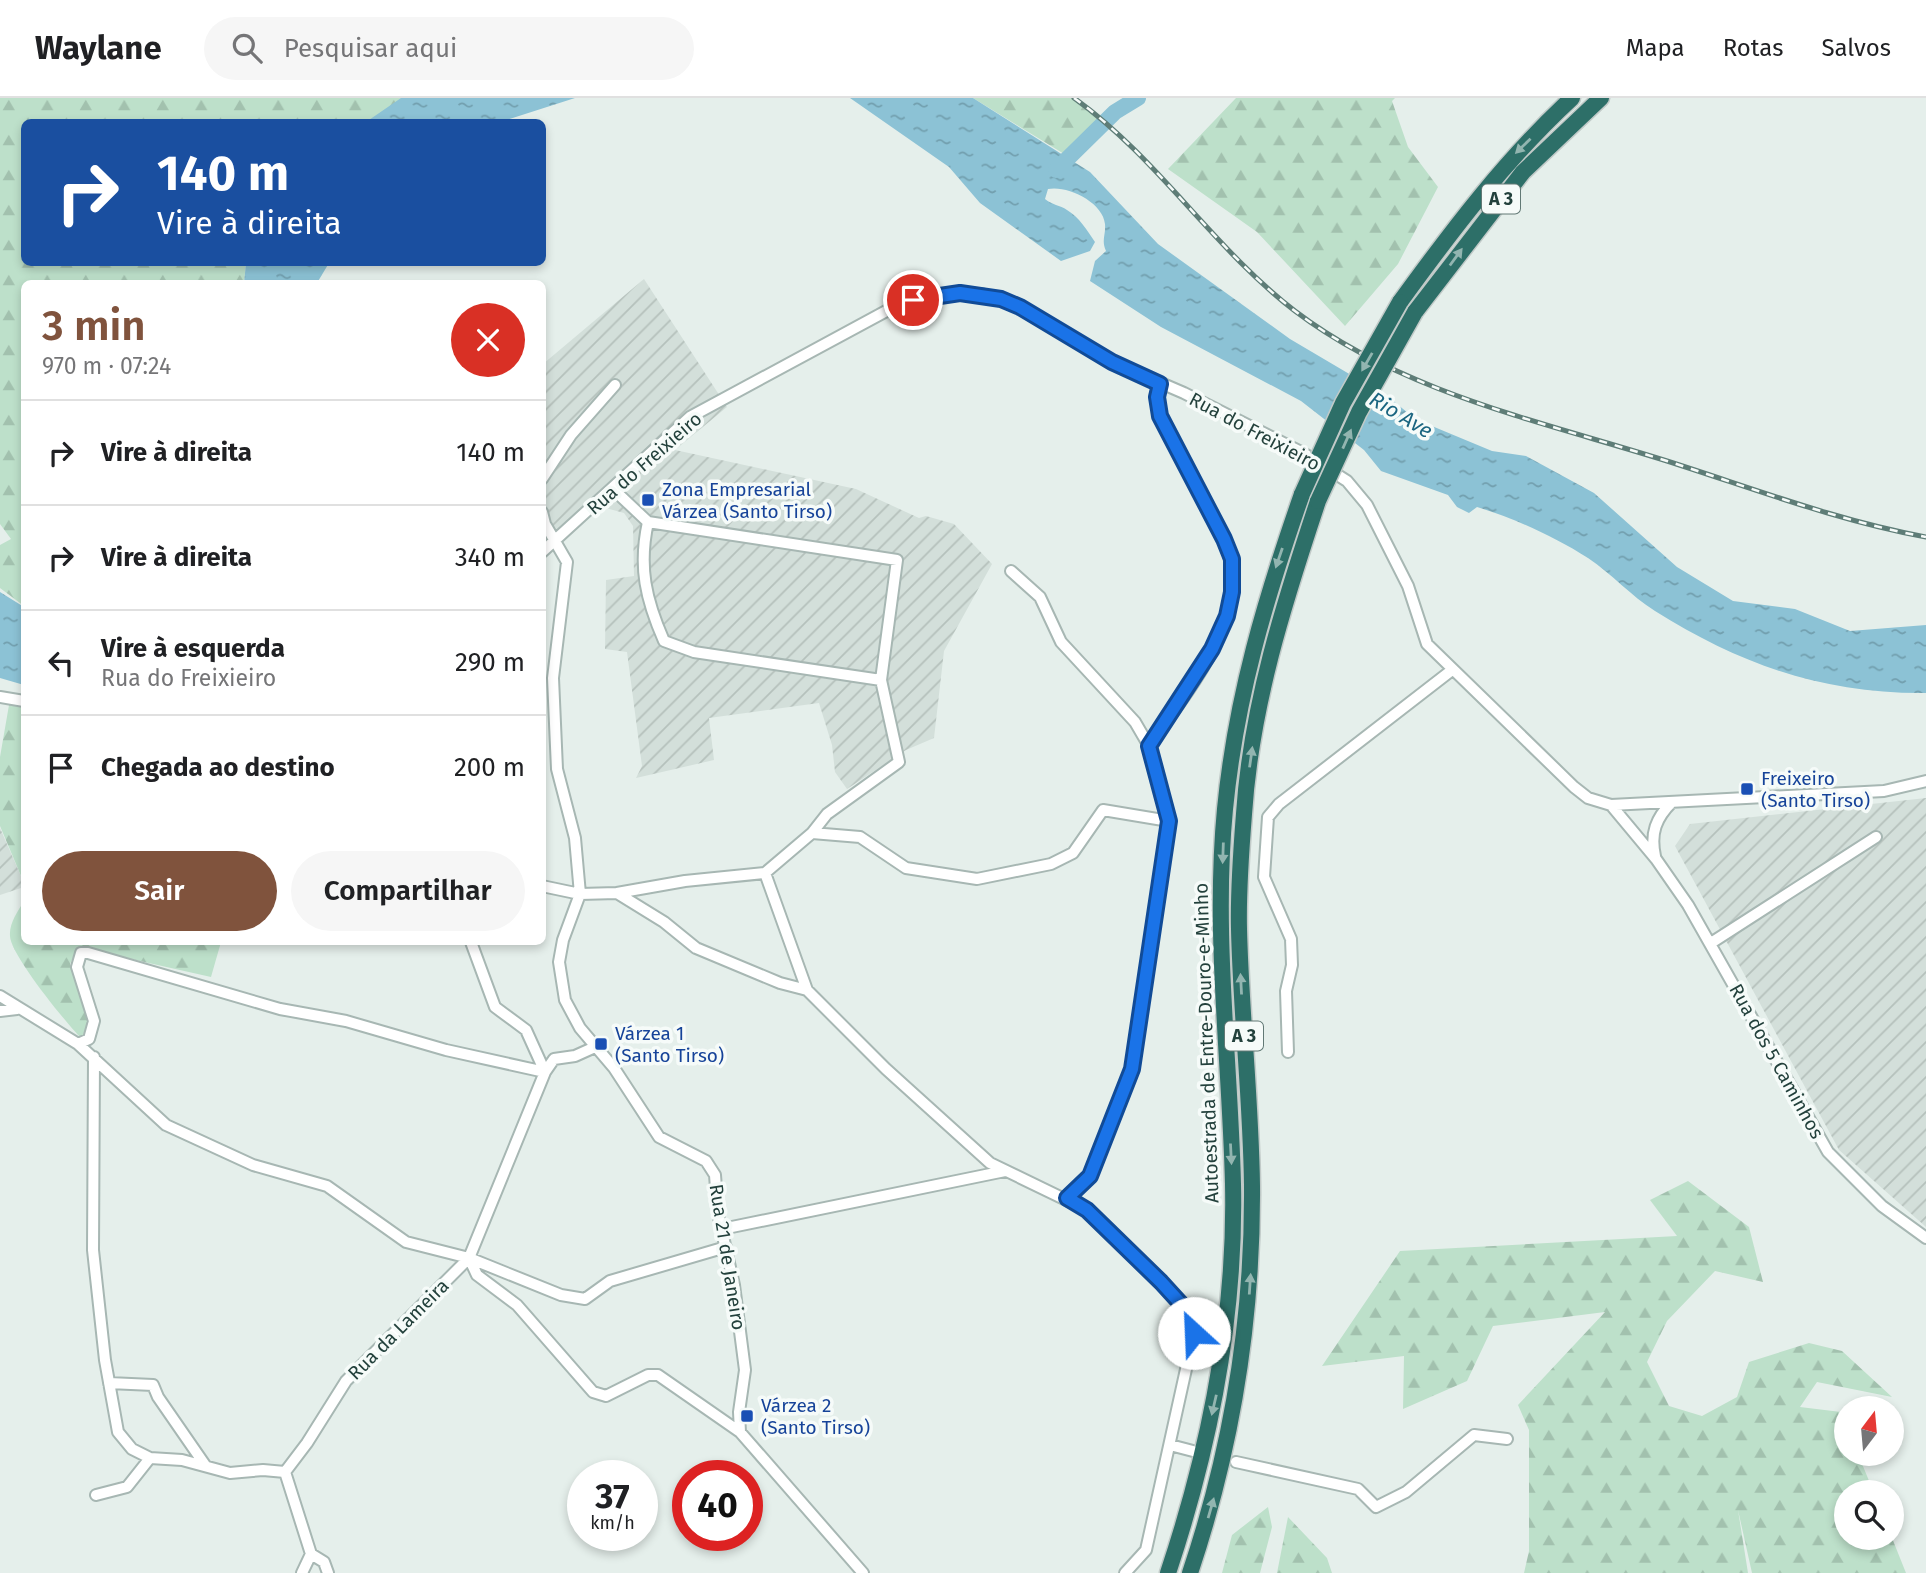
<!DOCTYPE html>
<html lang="pt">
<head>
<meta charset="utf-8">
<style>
	:root { --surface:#fff; --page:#f6f6f6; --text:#202124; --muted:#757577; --line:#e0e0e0; --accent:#80533d }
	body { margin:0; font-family:"Fira Sans",sans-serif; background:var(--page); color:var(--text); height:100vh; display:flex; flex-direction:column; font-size:26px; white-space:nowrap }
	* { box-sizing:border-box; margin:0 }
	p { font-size:23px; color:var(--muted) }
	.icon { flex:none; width:38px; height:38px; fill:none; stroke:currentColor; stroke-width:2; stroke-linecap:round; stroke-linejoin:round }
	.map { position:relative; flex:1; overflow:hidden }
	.panel { position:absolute; left:21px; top:182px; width:525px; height:665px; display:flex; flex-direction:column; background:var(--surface); border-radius:10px; box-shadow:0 4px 10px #0003 }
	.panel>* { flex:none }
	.banner { position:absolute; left:21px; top:21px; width:525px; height:147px; border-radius:10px; box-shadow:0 4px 10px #0003; background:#1a4fa0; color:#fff; overflow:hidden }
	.needle { width:46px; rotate:16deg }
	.controls { position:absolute; left:1834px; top:1298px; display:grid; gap:14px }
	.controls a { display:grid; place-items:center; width:70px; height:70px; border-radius:50%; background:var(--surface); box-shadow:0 4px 10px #0003; font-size:35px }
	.speed { position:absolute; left:567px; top:1362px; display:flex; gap:14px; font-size:35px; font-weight:700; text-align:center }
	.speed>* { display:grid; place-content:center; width:91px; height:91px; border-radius:50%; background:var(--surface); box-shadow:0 4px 10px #0003; line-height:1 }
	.speed small { font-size:18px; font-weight:400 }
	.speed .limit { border:10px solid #d22; background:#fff; color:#111 }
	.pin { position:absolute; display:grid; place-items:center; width:60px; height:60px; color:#fff; margin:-30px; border:4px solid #fff; border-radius:50%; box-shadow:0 2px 7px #0007 }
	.me { position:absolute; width:77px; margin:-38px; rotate:335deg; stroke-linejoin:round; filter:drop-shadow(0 0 5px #0008) }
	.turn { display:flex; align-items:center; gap:24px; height:147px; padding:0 21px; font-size:32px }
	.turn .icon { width:91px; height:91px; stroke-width:2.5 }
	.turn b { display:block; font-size:49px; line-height:60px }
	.round { display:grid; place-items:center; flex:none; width:74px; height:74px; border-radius:37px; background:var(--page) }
	.headline { display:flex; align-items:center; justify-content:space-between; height:119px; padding:0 21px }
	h1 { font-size:42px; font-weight:600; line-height:52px; color:var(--accent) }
	.button { display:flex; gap:14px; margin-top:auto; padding:14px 21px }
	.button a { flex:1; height:80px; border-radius:42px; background:var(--accent); color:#fff; font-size:28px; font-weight:600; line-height:80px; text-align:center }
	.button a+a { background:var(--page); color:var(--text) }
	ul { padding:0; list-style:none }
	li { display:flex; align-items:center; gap:21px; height:105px; padding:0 21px; border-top:2px solid var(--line) }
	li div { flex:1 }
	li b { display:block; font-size:26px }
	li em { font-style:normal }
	header { display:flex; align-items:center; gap:42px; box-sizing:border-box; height:98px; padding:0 35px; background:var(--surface); border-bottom:2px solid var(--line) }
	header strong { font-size:33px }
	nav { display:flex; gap:38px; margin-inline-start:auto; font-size:24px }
	.search { width:490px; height:63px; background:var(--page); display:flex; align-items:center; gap:18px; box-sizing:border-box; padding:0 24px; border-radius:38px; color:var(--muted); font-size:26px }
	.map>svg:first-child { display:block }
	.industrial { fill:url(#industrial-furrows) }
	.forest { fill:url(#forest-firs) }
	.water { fill:url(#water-ripples) }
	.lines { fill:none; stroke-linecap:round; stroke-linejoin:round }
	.river { stroke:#8cc2d5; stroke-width:16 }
	.minor-casing { stroke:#a7b7b3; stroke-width:14 }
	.highway-casing { stroke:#c1cac8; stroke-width:19 }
	.minor { stroke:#fff; stroke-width:10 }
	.highway { stroke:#2d6f68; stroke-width:16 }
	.rail-casing { stroke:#5e7d77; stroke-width:5 }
	.rail { stroke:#f6fbf9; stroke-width:2.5; stroke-dasharray:8; stroke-linecap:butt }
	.highway-bridge-casing { stroke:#c1cac8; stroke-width:19; stroke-linecap:butt }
	.highway-bridge { stroke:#2d6f68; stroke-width:16 }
	.oneway { fill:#92b5b0 }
	.route-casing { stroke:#114b97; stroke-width:18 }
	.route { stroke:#1a73e8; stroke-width:12 }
	.transit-dot { fill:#1a4fb4; stroke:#f6fbf9; stroke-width:2.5 }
	.labels { text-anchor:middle; stroke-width:7; stroke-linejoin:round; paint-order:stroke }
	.shield { fill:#f6fbf9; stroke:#627975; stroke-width:2 }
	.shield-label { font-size:18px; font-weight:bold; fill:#23413c }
	.street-label { font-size:19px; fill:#23413c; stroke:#f6fbf9 }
	.transit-label { font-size:19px; fill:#164399; stroke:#f6fbf9; text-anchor:start }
	.water-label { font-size:21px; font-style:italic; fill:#1a6580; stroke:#f6fbf9 }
</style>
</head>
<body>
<header>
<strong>Waylane</strong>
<div class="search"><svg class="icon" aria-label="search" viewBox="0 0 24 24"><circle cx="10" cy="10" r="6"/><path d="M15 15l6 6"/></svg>Pesquisar aqui</div>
<nav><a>Mapa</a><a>Rotas</a><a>Salvos</a></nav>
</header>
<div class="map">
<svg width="1926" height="1475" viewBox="0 0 1926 1475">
	<defs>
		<pattern id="industrial-furrows" width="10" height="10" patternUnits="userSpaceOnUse" patternTransform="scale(1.75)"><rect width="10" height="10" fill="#d3dfda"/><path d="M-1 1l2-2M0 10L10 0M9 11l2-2" fill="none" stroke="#b5c1bc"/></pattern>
		<pattern id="forest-firs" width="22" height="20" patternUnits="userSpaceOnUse" patternTransform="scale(1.75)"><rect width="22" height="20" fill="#bde0ca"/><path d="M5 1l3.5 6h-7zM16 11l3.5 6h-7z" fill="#a2c1ae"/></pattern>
		<pattern id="water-ripples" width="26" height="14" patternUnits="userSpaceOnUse" patternTransform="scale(1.75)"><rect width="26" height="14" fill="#8cc2d5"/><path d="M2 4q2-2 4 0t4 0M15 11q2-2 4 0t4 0" fill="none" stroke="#729fae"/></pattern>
	</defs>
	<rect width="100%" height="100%" fill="#e5efeb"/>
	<path class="industrial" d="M 644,181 L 727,309 L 675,352 L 856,391 L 919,420 L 926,418 L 954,426 L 992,466 L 944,553 L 934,640 L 906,652 L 847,691 L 835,674 L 832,647 L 819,605 L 709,620 L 714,662 L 636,680 L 642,668 L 627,554 L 605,551 L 606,482 L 634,478 L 633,428 L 624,415 L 591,406 L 543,449 L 543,266 Z
		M 1926,700 L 1926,1129 L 1839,1052 L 1675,748 L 1690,726 Z
		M 0,730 L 24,785 L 24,789 L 0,797 Z"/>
	<path class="forest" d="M 0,0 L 405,0 L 367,24 L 24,24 L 24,164 L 246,165 L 244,185 L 24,186 L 24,508 L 0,490 L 0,447 L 11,441 L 0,426 Z
		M 973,0 L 1074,0 L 1108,26 L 1069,59 Z
		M 1236,0 L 1395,0 L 1392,3 L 1408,49 L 1438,89 L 1398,166 L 1345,228 L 1257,134 L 1168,71 Z
		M 9,607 L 24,609 L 24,785 L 0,728 L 0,659 Z
		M 24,803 L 24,844 L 221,844 L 211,879 L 82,850 L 76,853 L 70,866 L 91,923 L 81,940 C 66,925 10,856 10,838 C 9,825 18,813 24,803 Z
		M 1688,1083 L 1749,1129 L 1763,1184 L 1715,1173 L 1667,1223 L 1647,1264 L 1669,1308 L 1702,1318 L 1737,1299 L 1749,1264 L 1809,1245 L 1842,1253 L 1892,1299 L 1817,1284 L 1800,1309 L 1841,1314 L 1846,1326 L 1846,1356 L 1858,1356 L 1874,1395 L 1846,1395 L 1846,1440 L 1892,1440 L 1906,1475 L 1752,1475 L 1738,1412 L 1748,1475 L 1524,1475 L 1529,1453 L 1529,1332 L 1518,1307 L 1605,1214 L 1493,1228 L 1467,1283 L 1403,1311 L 1404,1258 L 1322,1268 L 1400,1153 L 1677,1138 L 1650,1102 Z
		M 1268,1409 L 1272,1429 L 1260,1475 L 1222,1475 L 1232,1437 Z
		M 1288,1419 L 1327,1460 L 1332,1475 L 1277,1475 Z"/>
	<path class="water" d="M 401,0 L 575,0 L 500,24 L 366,24 Z
		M 850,0 L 973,0 L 1090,74 L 1158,146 L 1290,241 L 1390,300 L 1415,321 L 1492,353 L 1526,358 L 1594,395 L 1677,469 L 1733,503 L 1795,511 L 1850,533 L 1926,527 L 1926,595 C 1824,596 1741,567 1655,513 C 1631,498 1612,476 1588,460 C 1555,439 1514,420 1477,409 L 1469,415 L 1457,409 L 1448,397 L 1381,373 L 1364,352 L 1301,303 L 1161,229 L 1090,183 L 1095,163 L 1106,153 C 1101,142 1106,137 1105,126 C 1103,104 1067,87 1048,91 L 1045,101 C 1052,107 1060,107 1067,112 C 1079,119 1087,132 1095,144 L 1090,153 L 1061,163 L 980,105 L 949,69 Z
		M 246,165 L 246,164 L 329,165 L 317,185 L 244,185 Z
		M 0,494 L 24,509 L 24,587 L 0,580 Z"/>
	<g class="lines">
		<path class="river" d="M 1056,72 L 1115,14 L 1138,0"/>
		<g class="minor-casing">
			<path id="minor" d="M 542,381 L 571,337 L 615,287
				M 613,391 L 648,424 L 897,462 L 881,582 L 899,664 L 827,716 L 812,735 L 765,775
				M 542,414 L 545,426 L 567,464 L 553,580 L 557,671 L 575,740 L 580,796 L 563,842 L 559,864 L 565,902 L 580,930 L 614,970 L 659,1039 L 706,1063 L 715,1077 L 718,1116 L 734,1187 L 745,1272 L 739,1314 L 740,1334
				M 648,424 C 638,469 646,502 664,543 L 694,554 L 881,582
				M 542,454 L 690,319 L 890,211 L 936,197 L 982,196 L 1020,209 L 1112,264 L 1184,295 L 1303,355 L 1347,383 L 1367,407 L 1408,488 L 1427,546 L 1574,689 L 1588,700 L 1611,707 L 1884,693 L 1926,683
				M 1011,473 L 1040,499 L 1061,544 L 1135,624 L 1149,648
				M 0,599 L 24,603
				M 1611,707 L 1656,761 L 1688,807 L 1828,1054 L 1882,1108 L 1926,1140
				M 812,735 L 860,739 L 906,770 L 977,781 L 1051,766 L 1073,755 L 1103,712 L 1169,723
				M 1655,758 C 1650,735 1656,720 1672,704
				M 542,788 L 580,796 L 617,795 L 664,824 L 696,850 L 780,885 L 807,892 L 886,971 L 990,1065 L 1087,1112 L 1193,1218 L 1194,1235 L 1146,1452 L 1125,1475
				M 617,795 L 685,783 L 765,775 L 807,892
				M 1711,845 L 1876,739
				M 0,898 L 78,946 L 166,1027 L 253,1067 L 327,1088 L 406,1144 L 469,1160 L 561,1197 L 585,1201 L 610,1183 L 726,1149
				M 0,913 L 17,911
				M 78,946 L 89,941 L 94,923 L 77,869 L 81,855 L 88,855 L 280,911 L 346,923 L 446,952 L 545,974 L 554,961 L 575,958 L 595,949
				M 1288,954 L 1286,893 L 1292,867 L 1291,841 L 1264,779 L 1268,719 L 1279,706 L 1452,572
				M 94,959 L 93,1152 L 105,1262 L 118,1334 L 132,1351 L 150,1360 L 182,1362 L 230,1375 L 263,1372 L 285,1374
				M 1067,1100 L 1090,1078 L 1132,971 L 1169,723 L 1149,648 C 1190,589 1254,517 1224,441 L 1160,318 L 1157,299 L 1160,286
				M 722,1131 L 1005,1073
				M 469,1160 L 477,1177 L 517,1207 L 593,1294 L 606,1298 L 648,1277 L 658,1277 L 740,1334 L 863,1475
				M 109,1285 L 153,1287 L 158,1299 L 205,1367
				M 1170,1347 L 1193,1353
				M 1236,1364 L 1358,1391 L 1376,1409 L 1406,1394 L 1474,1337 L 1507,1341
				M 285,1374 L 307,1345 L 346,1283 L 469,1160 L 545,974 L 526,932 L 495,909 L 471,844
				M 285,1374 L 311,1456 L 302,1475
				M 96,1397 L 127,1389 L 150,1360
				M 311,1456 L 324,1464 L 328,1475"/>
		</g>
		<g class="highway-casing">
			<path id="highway" d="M 1400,204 C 1453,131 1506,61 1572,0
				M 1415,214 L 1523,74 L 1601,0
				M 1168,1475 C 1210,1349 1236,1219 1233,1086 C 1230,961 1213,836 1225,711 C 1236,599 1265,502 1302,396
				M 1190,1475 C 1232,1350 1253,1221 1252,1088 C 1251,1002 1241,917 1239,831 C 1238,793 1241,754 1244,716 C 1251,608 1284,505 1318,403"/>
		</g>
		<use href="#minor" class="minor"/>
		<use href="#highway" class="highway"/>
		<g class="rail-casing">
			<path id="rail" d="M 1074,0 C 1158,60 1213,150 1295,213 C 1403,295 1540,323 1667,363 C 1752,390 1838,423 1926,439"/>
		</g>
		<use href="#rail" class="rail"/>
		<g class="highway-bridge-casing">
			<path id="highway-bridge" d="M 1302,396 L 1343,305 L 1400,204
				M 1318,403 L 1359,314 L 1415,214"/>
		</g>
		<use href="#highway-bridge" class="highway-bridge"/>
	</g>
	<defs><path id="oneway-solid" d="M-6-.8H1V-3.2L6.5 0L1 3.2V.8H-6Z" transform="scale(1.75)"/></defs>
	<g class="oneway">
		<use href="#oneway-solid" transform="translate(1523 48) rotate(136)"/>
		<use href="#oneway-solid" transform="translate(1456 159) rotate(-54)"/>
		<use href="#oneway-solid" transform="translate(1367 264) rotate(120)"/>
		<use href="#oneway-solid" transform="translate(1347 341) rotate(-66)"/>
		<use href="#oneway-solid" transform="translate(1279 460) rotate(109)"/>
		<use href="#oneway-solid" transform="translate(1251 659) rotate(-82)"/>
		<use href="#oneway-solid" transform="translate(1223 755) rotate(92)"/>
		<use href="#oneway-solid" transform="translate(1241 886) rotate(-93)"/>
		<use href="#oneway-solid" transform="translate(1231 1056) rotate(87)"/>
		<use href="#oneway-solid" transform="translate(1250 1186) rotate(-86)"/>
		<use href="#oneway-solid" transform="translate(1214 1307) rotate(103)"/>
		<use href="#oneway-solid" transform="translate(1211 1410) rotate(-74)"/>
	</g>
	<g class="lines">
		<g class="route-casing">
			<path id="route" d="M 913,202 L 960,195 L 1001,201 L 1020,209 L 1112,264 L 1160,286 L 1157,299 L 1160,318 L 1224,441 L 1232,461 L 1232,494 L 1227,518 L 1212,551 L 1149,648 L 1169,723 L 1132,971 L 1090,1078 L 1067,1100 L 1087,1112 L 1161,1184 L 1192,1218 L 1194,1235"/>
		</g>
		<use href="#route" class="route"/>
	</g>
	<g class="transit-dot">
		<rect x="641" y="395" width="14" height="14" rx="3.5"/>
		<rect x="1740" y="684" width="14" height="14" rx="3.5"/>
		<rect x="594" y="939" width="14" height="14" rx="3.5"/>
		<rect x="740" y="1311" width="14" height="14" rx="3.5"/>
	</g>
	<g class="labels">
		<g class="shield">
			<rect x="1482" y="86.5" width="38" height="29" rx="5"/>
			<rect x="1225" y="923.5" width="38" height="29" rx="5"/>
		</g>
		<g class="shield-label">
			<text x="1501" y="107">A 3</text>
			<text x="1244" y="944">A 3</text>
		</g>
		<g class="street-label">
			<text transform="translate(1255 333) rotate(28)" y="7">Rua do Freixieiro</text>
			<text transform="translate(644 365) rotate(-41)" y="7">Rua do Freixieiro</text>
			<text transform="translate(1206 945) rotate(-92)" y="7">Autoestrada de Entre-Douro-e-Minho</text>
			<text transform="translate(1777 963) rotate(61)" y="7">Rua dos 5 Caminhos</text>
			<text transform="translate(728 1159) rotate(81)" y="7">Rua 21 de Janeiro</text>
			<text transform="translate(398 1231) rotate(-45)" y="7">Rua da Lameira</text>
		</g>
		<g class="transit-label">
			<text x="662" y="398">Zona Empresarial<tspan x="662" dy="22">Várzea (Santo Tirso)</tspan></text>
			<text x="1761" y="687">Freixeiro<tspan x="1761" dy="22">(Santo Tirso)</tspan></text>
			<text x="615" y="942">Várzea 1<tspan x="615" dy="22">(Santo Tirso)</tspan></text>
			<text x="761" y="1314">Várzea 2<tspan x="761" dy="22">(Santo Tirso)</tspan></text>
		</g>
		<g class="water-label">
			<text transform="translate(1401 317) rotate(31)" y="7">Rio Ave</text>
		</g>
	</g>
</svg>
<div class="controls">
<a><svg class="needle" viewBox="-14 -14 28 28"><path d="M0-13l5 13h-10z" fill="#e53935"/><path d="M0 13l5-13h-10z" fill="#757577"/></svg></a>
<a><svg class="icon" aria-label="search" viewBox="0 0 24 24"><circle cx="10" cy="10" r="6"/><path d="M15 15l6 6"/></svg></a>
</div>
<div class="speed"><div>37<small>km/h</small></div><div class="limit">40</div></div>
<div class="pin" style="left:913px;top:202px;background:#d93025"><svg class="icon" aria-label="arrive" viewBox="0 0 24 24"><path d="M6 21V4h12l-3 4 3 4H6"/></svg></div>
<svg class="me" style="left:1194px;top:1235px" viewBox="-20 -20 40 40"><circle r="19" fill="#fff"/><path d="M0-13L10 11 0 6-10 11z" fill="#1a73e8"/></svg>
<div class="banner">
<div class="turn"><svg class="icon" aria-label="right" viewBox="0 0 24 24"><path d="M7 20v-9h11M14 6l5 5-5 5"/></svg><div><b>140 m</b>Vire à direita</div></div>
</div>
<section class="panel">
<div class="headline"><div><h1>3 min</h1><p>970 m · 07:24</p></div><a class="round" style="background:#d93025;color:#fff"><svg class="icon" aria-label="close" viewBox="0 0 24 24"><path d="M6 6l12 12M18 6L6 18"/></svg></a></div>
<ul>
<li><svg class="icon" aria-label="right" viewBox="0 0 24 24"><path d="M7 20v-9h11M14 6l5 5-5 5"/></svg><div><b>Vire à direita</b></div><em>140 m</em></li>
<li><svg class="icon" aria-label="right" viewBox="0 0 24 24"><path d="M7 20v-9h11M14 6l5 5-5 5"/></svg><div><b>Vire à direita</b></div><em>340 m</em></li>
<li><svg class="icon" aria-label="left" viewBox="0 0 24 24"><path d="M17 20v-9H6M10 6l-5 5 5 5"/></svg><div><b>Vire à esquerda</b><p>Rua do Freixieiro</p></div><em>290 m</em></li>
<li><svg class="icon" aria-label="arrive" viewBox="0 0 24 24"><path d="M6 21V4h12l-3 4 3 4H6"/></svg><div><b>Chegada ao destino</b></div><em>200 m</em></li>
</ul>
<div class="button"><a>Sair</a><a>Compartilhar</a></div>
</section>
</div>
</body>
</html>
